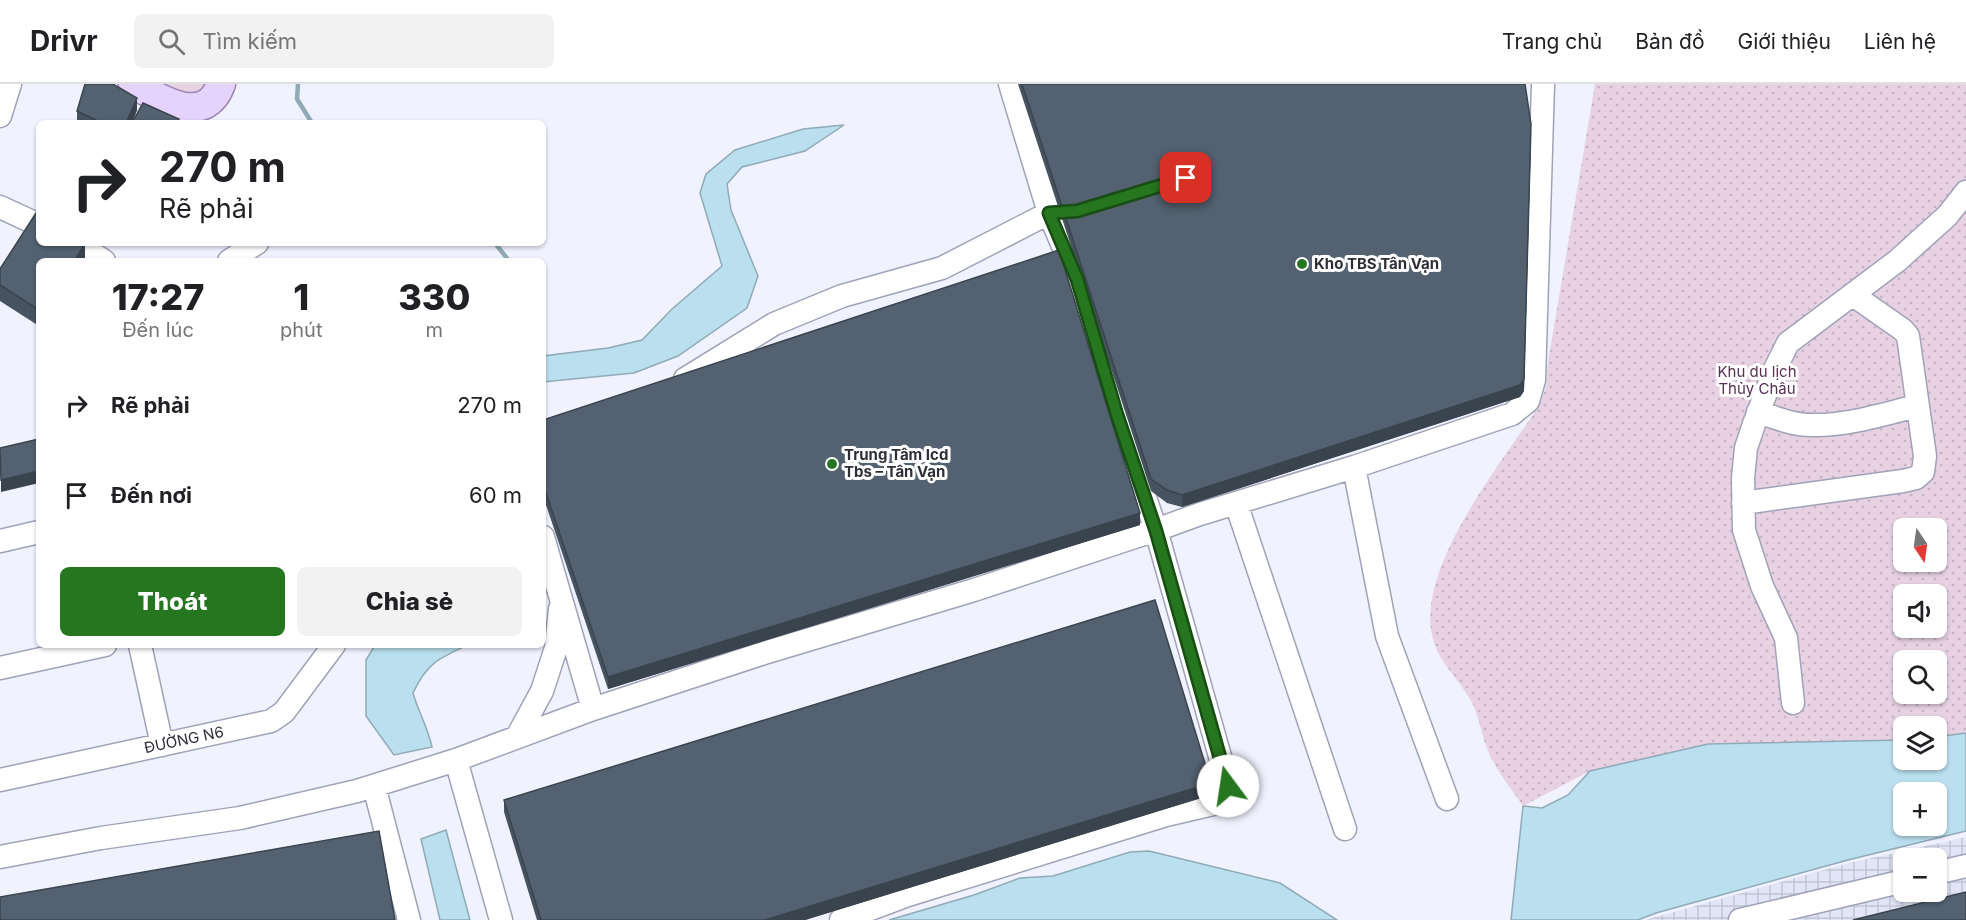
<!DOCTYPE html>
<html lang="vi">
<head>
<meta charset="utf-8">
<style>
	:root { --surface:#fff; --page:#f2f2f2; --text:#202124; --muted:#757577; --line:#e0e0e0; --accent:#25761f }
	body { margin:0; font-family:Inter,sans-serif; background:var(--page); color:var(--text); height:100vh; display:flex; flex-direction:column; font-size:22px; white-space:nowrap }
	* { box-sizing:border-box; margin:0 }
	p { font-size:20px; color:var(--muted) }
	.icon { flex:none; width:33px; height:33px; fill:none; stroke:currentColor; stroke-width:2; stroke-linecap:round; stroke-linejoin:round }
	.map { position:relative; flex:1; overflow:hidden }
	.drawer { position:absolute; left:36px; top:174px; width:510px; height:390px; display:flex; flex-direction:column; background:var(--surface); border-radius:9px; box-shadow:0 2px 4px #0004 }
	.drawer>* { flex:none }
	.guide { position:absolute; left:36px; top:36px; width:510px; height:126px; border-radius:9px; box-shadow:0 2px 4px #0004; background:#fff; color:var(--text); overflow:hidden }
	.needle { width:39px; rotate:167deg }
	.tools { position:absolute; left:1893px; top:434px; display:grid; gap:12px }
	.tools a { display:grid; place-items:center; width:54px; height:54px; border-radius:9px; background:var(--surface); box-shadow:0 2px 4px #0004; font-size:30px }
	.pin { position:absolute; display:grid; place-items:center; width:51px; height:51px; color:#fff; margin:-26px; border-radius:12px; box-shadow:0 3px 9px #0006 }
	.me { position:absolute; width:66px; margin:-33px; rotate:346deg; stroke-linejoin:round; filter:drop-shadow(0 0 4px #0008) }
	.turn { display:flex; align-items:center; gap:21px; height:126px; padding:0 24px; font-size:27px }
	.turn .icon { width:78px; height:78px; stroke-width:2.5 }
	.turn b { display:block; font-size:42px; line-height:51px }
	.eta { display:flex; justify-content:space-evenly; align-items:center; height:102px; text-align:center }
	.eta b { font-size:36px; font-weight:800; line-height:42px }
	.primary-button { display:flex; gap:12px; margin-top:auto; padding:12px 24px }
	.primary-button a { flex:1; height:69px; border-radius:9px; background:var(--accent); color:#fff; font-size:24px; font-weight:800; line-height:69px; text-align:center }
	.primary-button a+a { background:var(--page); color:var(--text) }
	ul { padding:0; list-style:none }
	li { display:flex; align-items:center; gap:18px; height:90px; padding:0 24px }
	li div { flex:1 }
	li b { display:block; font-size:22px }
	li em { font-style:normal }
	header { display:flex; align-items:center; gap:36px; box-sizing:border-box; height:84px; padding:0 30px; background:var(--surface); border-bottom:2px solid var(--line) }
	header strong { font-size:28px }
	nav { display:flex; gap:33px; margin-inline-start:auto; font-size:21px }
	.search { width:420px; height:54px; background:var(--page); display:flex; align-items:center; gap:15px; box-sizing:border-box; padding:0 21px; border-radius:9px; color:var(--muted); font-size:22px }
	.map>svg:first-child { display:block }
	.industrial { fill:url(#industrial-grid); fill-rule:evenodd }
	.green { fill:#e7d1e3 }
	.park { fill:url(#park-dots); fill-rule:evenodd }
	.water { fill:#badfee; stroke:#90aab7; stroke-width:1.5; fill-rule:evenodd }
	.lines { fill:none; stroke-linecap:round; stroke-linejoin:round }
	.stream { stroke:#90aab7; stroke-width:4.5 }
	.minor-casing { stroke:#a0a3b8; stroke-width:25 }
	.major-casing { stroke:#9a86b6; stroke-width:31 }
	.minor { stroke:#fff; stroke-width:22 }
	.major { stroke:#e6d3fd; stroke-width:28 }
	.wall { fill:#475360 }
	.shaded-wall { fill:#3a444e }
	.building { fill:#536170; stroke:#3a444e; stroke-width:1.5 }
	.route-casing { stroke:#184d14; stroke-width:15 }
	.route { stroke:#25761f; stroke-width:10 }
	.poi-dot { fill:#25761f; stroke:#fff; stroke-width:2 }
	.labels { text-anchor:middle; stroke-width:6; stroke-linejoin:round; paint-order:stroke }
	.poi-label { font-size:15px; font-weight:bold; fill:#2d2e37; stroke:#fff; text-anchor:start }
	.park-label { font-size:15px; fill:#573152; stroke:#fff }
	.street-label { font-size:15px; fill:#2d2e37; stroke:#fff }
</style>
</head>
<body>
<header>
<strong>Drivr</strong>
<div class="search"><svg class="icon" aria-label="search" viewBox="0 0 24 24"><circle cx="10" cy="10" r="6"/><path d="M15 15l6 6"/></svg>Tìm kiếm</div>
<nav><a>Trang chủ</a><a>Bản đồ</a><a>Giới thiệu</a><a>Liên hệ</a></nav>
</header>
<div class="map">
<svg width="1966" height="836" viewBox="0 0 1966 836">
	<defs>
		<pattern id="industrial-grid" width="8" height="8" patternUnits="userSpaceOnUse" patternTransform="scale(1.5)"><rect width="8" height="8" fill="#e2e5f7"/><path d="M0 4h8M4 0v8" fill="none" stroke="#c2c5d4"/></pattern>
		<pattern id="park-dots" width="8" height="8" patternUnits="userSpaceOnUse" patternTransform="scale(1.5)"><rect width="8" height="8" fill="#e7d1e3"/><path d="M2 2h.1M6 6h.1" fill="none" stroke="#c6b4c3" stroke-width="1.8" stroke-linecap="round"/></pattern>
	</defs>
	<rect width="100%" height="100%" fill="#f0f2ff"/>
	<path class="industrial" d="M 1966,753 L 1966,836 L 1645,836 L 1849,779 ZM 1904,774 L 1936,774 L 1936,807 L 1904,807 Z"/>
	<path class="green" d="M 150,0 L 209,0 L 188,15 Z"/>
	<path class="park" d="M 1595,0 L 1966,0 L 1966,649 L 1937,653 L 1936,642 L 1904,642 L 1903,656 L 1843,658 L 1590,687 L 1523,722 C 1511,704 1494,684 1487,664 C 1481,649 1479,631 1471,617 C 1458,593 1438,579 1432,551 C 1417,482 1502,378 1539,322 L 1546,303 L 1548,278 ZM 1904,444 L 1936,444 L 1936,477 L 1904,477 ZM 1904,510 L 1936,510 L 1936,543 L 1904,543 ZM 1904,576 L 1936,576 L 1936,609 L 1904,609 Z"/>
	<path class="water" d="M 844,41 L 805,67 L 742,83 L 727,100 L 731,126 L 758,192 L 747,224 L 678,272 L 634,289 L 543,298 L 543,272 L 608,264 L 642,256 L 672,225 L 722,182 L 700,109 L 706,90 L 735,66 L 803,45 Z
		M 375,561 L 468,561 C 439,574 427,579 413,609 C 418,627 428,644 432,663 L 394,671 L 366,632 L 366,576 Z
		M 1966,649 L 1966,747 L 1848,776 L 1656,829 L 1638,836 L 1511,836 L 1523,722 L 1542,724 L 1568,711 L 1590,687 L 1708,660 L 1903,656 L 1904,675 L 1936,675 L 1937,653 ZM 1904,708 L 1936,708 L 1936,741 L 1904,741 Z
		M 446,746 L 470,836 L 440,836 L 421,755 Z
		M 1149,767 L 1280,799 L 1337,836 L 889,836 L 974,811 L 1020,794 L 1053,792 L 1130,768 Z"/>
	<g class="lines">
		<path class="stream" d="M 298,0 L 297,15 L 312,39
			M 495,159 L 509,177"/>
		<g class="minor-casing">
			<path id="minor" d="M 0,32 L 10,0
				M 0,123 L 39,141
				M 76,159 L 104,177
				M 229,177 L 257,159
				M 685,295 L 774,240 L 842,212 L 942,184 L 1049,129 L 1010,0
				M 1758,328 C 1776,334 1793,341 1812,341 C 1847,342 1883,330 1917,322
				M 1236,419 L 1345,745
				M 1743,419 L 1903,397 L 1916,394 L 1923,388 L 1925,372 L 1908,252 L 1903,246 L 1853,211
				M 543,453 L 593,625
				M 0,457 L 39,448
				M 140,561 L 162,661
				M 0,584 L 105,561
				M 1793,619 L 1786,554 L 1762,502 L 1744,446 L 1743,394 L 1746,364 L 1754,340 L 1775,285 L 1788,259 L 1897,177 L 1947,132 L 1966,108
				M 517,653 L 542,607 L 556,564 L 560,525
				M 456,676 L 501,836
				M 0,696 L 271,637 L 284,628 L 334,561
				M 374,702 L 409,836
				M 1447,715 L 1387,552 L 1354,383 L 1512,330 L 1528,317 L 1534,296 L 1543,0
				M 0,773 L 101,754 L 240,734 L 357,707 L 456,676 L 593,625 L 764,569 L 974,506 L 1156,446 L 1200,430 L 1354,383
				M 1936,789 L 1966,782
				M 841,836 L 908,811 L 1166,731 L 1226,717 L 1228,702 L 1223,683 L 1156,446 L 1117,331 L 1077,195 L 1049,129 L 1077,127 L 1089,124
				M 1740,836 L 1904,797"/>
		</g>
		<g class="major-casing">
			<path id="major" d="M 133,0 C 160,15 205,44 221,0"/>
		</g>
		<use href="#minor" class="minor"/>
		<use href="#major" class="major"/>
	</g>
	<path class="wall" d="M 1018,0 L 1525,0 L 1531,53 L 1524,307 L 1520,313 L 1182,423 L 1167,419 L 1151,407 Z
		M 137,26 L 132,39 L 77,39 L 77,27 Z
		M 36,129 L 39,131 L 39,159 L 83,159 L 85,160 L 85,177 L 39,177 L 39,242 L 0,217 L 0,185 Z
		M 543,336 L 1140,441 L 608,605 L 543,412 Z
		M 1211,711 L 805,836 L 537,836 L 504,728 L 504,716 Z"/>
	<path class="shaded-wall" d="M 137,14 L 137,26 L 132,39 L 126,39 Z
		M 1531,53 L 1524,307 L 1520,313 L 1182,423 L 1182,411 Z
		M 85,160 L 85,176 L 74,177 Z
		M 39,387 L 39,399 L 1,408 L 1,396 Z
		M 1140,429 L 1140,441 L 608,605 L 608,593 Z
		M 1211,699 L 1211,711 L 805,836 L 765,836 Z"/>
	<path class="building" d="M 85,0 L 113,0 L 137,14 L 126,39 L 102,39 L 77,27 Z
		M 1022,0 L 1525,0 L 1531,40 L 1524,295 L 1520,301 L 1182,411 L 1167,406 L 1151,395 Z
		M 143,19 L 179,35 L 177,39 L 132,39 Z
		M 36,129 L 39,131 L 39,159 L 83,159 L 85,160 L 74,177 L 39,177 L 39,226 L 0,201 L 0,185 Z
		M 1059,166 L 1140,429 L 608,593 L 543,400 L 543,336 Z
		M 39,355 L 39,387 L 1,396 L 0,364 Z
		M 1155,516 L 1211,699 L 765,836 L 541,836 L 504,716 Z
		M 379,747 L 395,836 L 0,836 L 0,813 Z
		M 1966,808 L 1966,836 L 1853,836 Z"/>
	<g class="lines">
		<g class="route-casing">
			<path id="route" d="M 1186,94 L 1077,127 L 1049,129 L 1077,195 L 1117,331 L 1156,447 L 1228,702"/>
		</g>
		<use href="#route" class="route"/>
	</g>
	<g class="poi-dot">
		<circle cx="1302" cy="180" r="6"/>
		<circle cx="832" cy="380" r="6"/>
	</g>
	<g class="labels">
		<g class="poi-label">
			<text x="1314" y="185">Kho TBS Tân Vạn</text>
			<text x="844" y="376">Trung Tâm Icd<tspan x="844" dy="17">Tbs – Tân Vạn</tspan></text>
		</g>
		<g class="park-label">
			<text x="1757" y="293">Khu du lịch<tspan x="1757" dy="17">Thủy Châu</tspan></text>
		</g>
		<g class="street-label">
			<text transform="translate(184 656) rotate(-12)" y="5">ĐƯỜNG N6</text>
		</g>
	</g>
</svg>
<div class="tools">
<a><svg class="needle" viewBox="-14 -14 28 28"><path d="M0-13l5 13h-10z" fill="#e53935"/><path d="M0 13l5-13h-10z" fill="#757577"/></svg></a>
<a><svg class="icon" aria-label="sound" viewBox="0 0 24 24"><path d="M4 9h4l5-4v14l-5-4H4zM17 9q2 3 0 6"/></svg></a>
<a><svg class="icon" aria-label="search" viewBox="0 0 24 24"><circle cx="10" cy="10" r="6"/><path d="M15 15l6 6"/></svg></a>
<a><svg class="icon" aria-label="layers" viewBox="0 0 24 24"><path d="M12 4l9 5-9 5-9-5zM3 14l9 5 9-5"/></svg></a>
<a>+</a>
<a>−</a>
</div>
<div class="pin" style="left:1186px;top:94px;background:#d93025"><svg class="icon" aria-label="arrive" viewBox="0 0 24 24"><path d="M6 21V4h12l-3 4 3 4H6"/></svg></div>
<svg class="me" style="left:1228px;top:702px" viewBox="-20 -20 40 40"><circle r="19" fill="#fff"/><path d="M0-13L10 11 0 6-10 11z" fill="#25761f"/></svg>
<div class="guide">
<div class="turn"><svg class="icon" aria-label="right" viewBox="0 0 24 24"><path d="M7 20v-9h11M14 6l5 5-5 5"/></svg><div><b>270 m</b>Rẽ phải</div></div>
</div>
<section class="drawer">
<div class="eta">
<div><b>17:27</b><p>Đến lúc</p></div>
<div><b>1</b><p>phút</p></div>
<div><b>330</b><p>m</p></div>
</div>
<ul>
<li><svg class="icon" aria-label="right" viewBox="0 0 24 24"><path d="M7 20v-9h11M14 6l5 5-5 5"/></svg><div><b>Rẽ phải</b></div><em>270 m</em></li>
<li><svg class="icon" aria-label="arrive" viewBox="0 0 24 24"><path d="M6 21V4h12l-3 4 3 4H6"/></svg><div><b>Đến nơi</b></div><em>60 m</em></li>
</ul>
<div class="primary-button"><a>Thoát</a><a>Chia sẻ</a></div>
</section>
</div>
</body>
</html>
